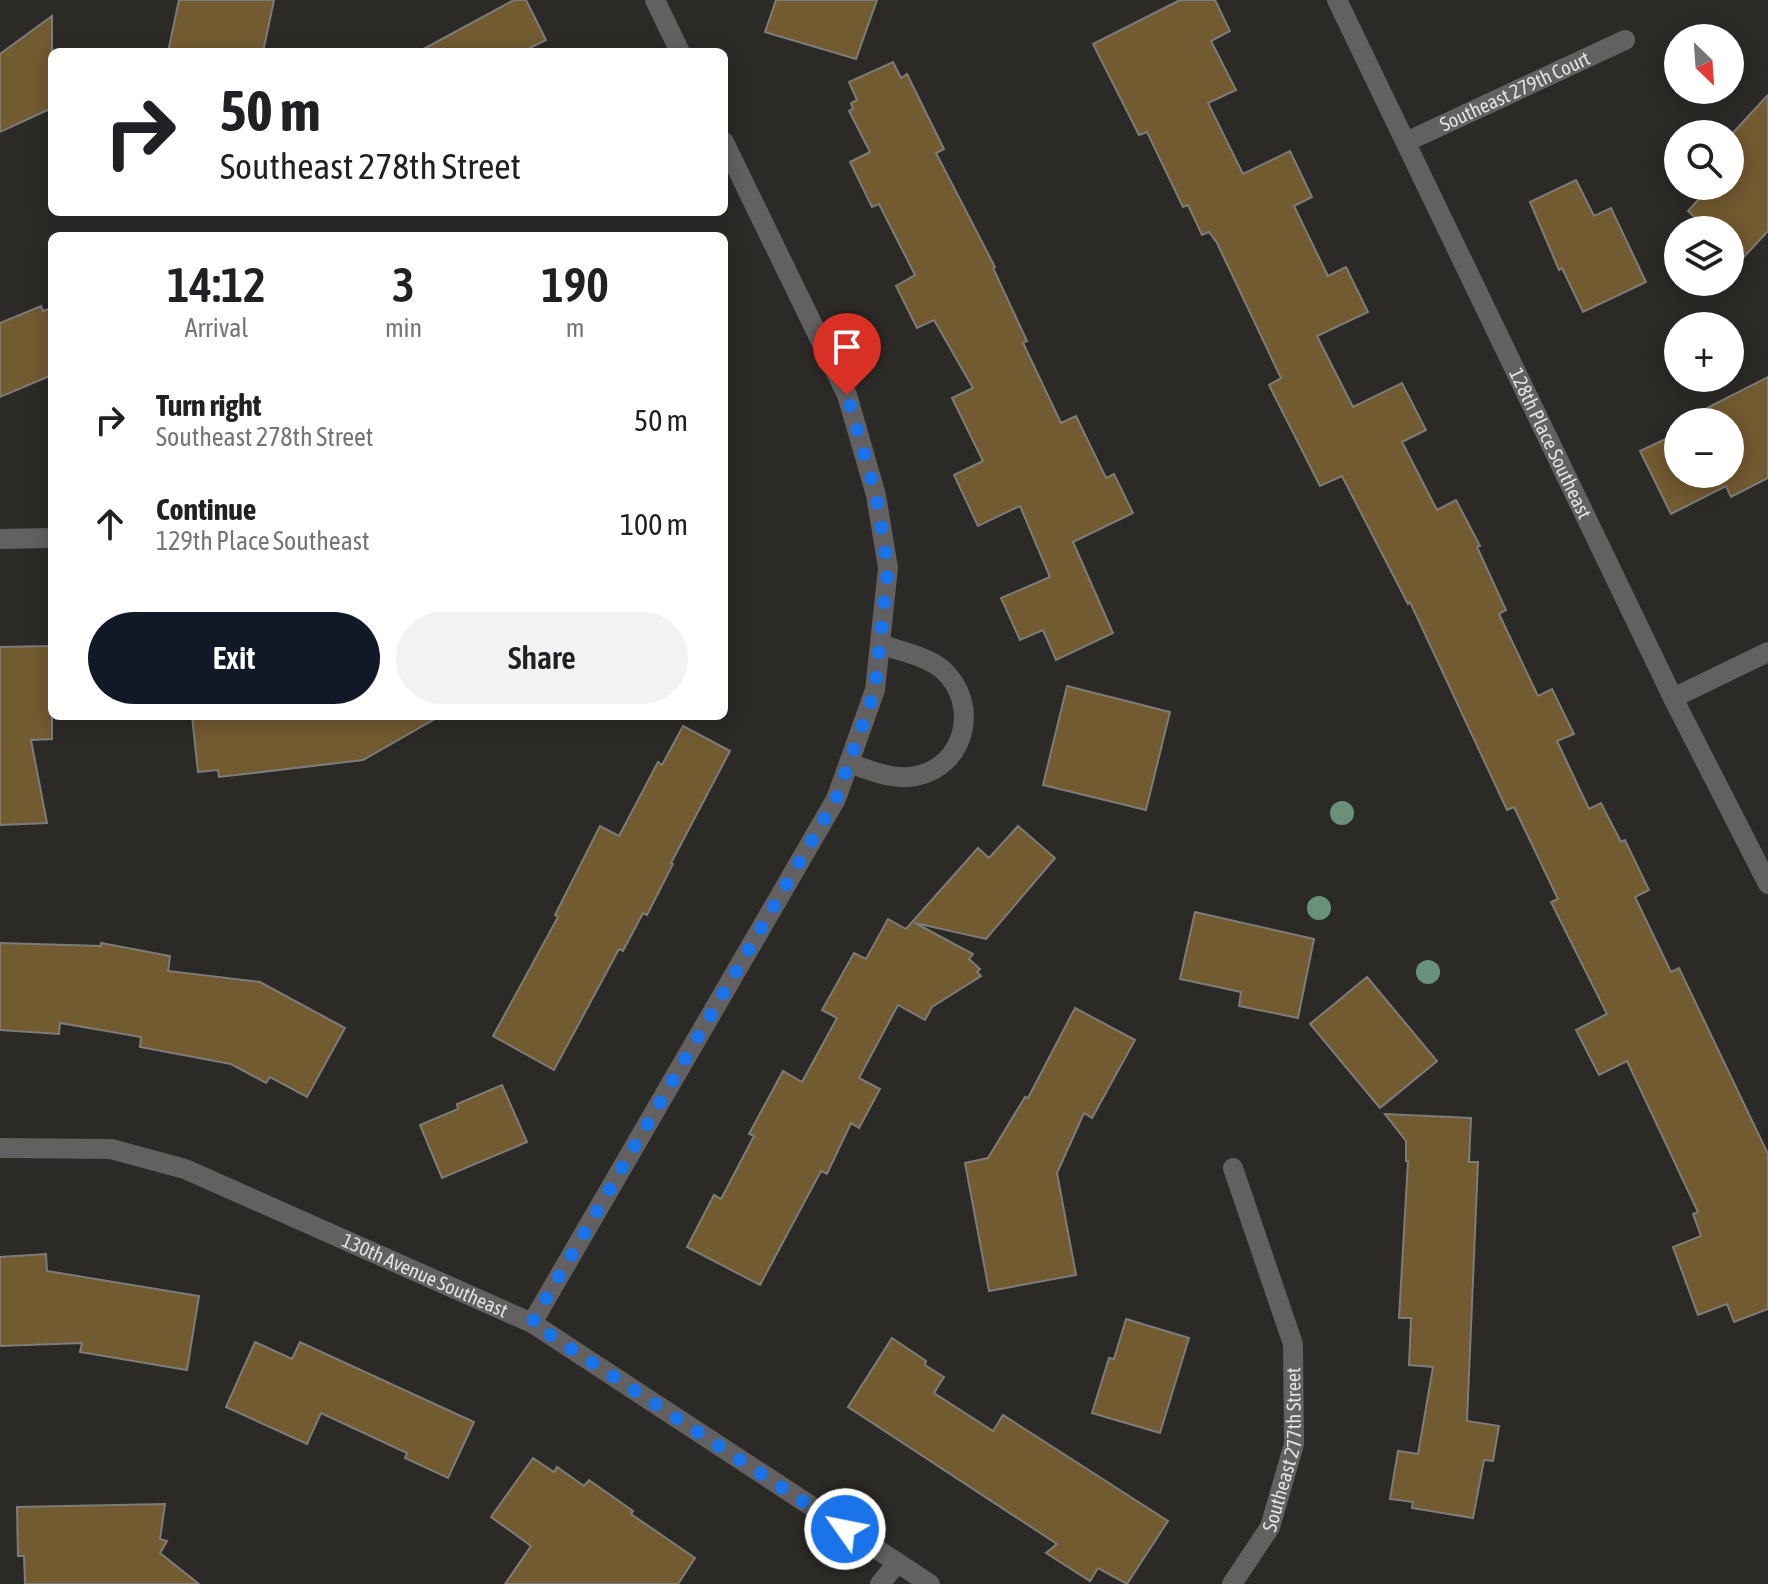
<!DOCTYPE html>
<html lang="en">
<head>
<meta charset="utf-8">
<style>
	:root { --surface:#fff; --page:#f2f2f2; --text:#202124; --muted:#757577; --accent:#111827 }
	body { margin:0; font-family:"Asap Condensed",sans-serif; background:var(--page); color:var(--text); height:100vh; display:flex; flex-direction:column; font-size:30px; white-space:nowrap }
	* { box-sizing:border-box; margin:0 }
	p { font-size:26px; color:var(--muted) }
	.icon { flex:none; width:44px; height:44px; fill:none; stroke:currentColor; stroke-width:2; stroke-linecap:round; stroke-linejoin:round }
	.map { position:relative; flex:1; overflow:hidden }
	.details { position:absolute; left:48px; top:232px; width:680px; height:488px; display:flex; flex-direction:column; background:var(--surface); border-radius:12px; box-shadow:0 4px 20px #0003 }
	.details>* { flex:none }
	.guide { position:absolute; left:48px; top:48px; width:680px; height:168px; border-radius:12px; box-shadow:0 4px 20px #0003; background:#fff; color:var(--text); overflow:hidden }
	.needle { width:52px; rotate:155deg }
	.fabs { position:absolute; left:1664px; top:24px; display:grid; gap:16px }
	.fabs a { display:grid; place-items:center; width:80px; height:80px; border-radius:50%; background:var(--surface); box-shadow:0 4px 20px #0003; font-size:40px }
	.pin { position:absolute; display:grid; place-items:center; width:68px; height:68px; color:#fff; margin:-82px -34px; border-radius:50% 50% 50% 0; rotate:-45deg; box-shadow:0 0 8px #0007 }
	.pin .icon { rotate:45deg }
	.me { position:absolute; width:88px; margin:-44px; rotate:303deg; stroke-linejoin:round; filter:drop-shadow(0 0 6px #0008) }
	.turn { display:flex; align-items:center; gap:28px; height:168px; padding:0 40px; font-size:36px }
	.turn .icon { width:104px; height:104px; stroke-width:2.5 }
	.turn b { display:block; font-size:56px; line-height:68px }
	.eta { display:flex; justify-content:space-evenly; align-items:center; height:136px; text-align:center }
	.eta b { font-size:48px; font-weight:600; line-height:56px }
	.action { display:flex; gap:16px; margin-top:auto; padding:16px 40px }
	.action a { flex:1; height:92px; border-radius:48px; background:var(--accent); color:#fff; font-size:32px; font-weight:600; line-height:92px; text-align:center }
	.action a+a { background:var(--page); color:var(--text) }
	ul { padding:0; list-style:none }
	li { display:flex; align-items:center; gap:24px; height:104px; padding:0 40px }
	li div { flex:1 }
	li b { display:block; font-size:30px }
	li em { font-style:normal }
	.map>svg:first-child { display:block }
	.building { fill:#725a31; stroke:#7e7c79; stroke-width:2 }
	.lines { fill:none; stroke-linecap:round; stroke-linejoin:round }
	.minor { stroke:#626060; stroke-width:20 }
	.tree { fill:#699179 }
	.route { stroke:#1a73e8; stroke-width:14; stroke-dasharray:0 25.2 }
	.labels { text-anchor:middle; stroke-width:8; stroke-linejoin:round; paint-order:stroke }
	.street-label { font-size:20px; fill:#e3e2e0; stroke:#2b2a27 }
</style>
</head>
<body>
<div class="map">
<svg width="1768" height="1584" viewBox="0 0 1768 1584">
	<rect width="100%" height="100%" fill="#2b2a27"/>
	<path class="building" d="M 179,0 L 274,0 L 263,52 L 168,52 Z
		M 514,0 L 526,0 L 546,40 L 522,52 L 418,52 Z
		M 776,0 L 877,0 L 856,59 L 765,32 Z
		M 1180,0 L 1215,0 L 1230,31 L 1211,41 L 1236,90 L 1208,103 L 1243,174 L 1290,151 L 1312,197 L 1294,206 L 1328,276 L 1346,267 L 1368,312 L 1317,336 L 1353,407 L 1402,383 L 1426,430 L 1402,442 L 1437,510 L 1456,500 L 1480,546 L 1477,547 L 1506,610 L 1499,614 L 1538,696 L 1552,689 L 1574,734 L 1557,741 L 1589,809 L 1601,803 L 1621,842 L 1625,840 L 1649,890 L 1635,897 L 1671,972 L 1679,968 L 1768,1154 L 1768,1309 L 1734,1322 L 1727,1304 L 1698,1315 L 1673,1247 L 1701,1236 L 1693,1214 L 1698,1212 L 1627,1061 L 1599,1075 L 1576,1030 L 1607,1014 L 1551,902 L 1558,899 L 1514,807 L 1507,810 L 1410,602 L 1408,604 L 1342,476 L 1320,486 L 1269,385 L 1281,378 L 1217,243 L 1209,232 L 1202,235 L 1188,205 L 1183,207 L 1147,132 L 1139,135 L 1093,44 Z
		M 52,16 L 52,108 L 0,132 L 0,54 Z
		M 893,62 L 901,78 L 907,74 L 944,149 L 936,153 L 995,267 L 993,268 L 1027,341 L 1023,343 L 1061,423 L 1076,416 L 1106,478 L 1114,474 L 1133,513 L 1073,542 L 1113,633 L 1056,660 L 1043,630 L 1020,640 L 1001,598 L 1050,577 L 1020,506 L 978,526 L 954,475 L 983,461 L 952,398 L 973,388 L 934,320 L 917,328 L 896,286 L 915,275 L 879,204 L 872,207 L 850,162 L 870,152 L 849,111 L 853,109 L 851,103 L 857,100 L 849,82 Z
		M 1768,95 L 1768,231 L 1730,272 L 1730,230 L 1708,230 L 1688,211 L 1711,186 L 1730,186 L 1730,136 Z
		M 1576,180 L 1594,216 L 1611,208 L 1646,282 L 1583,312 L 1562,268 L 1559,270 L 1530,202 Z
		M 41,306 L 43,311 L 52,308 L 52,375 L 0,397 L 0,323 Z
		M 1768,377 L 1768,478 L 1731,497 L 1726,486 L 1671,514 L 1640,451 L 1678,433 L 1678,474 L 1730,474 L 1730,422 L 1700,422 L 1711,416 L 1707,408 Z
		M 52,646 L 52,739 L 31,740 L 47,823 L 0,825 L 0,647 Z
		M 1067,686 L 1170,712 L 1146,810 L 1043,785 Z
		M 192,716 L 440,716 L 363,760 L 219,777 L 218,770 L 198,772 Z
		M 683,726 L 730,751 L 671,863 L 673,864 L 647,915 L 643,913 L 623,951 L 619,949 L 554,1070 L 493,1036 L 558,917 L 555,915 L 600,826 L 619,836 L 658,762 L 662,765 Z
		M 1018,826 L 1055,858 L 986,939 L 915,923 L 973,954 L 969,959 L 980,969 L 977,972 L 981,976 L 932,1007 L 925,1020 L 898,1005 L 859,1078 L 880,1089 L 859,1128 L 851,1123 L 827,1174 L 821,1171 L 760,1285 L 687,1247 L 714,1195 L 721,1199 L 754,1136 L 749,1134 L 783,1071 L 802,1082 L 837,1018 L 822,1010 L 854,953 L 866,959 L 888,919 L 906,929 L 978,848 L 989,858 Z
		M 1195,912 L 1314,939 L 1298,1018 L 1239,1006 L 1241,992 L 1180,979 Z
		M 0,943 L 101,946 L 101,943 L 170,956 L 168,971 L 260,982 L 345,1028 L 307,1097 L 270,1077 L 266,1083 L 231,1064 L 140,1047 L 141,1037 L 60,1023 L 59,1034 L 0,1030 Z
		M 1367,977 L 1437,1061 L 1380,1108 L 1310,1024 Z
		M 1075,1008 L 1135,1040 L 1092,1118 L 1084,1113 L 1057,1173 L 1076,1275 L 989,1291 L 965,1163 L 988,1158 L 1025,1097 L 1028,1098 Z
		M 502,1085 L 527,1142 L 442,1178 L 420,1125 L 458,1109 L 457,1104 Z
		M 1385,1114 L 1471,1118 L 1469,1162 L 1478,1162 L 1467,1421 L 1499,1426 L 1493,1461 L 1484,1460 L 1473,1518 L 1412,1508 L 1413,1502 L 1390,1499 L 1398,1451 L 1418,1454 L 1433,1367 L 1409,1365 L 1411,1318 L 1399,1318 L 1408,1161 L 1406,1161 L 1406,1141 Z
		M 46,1254 L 47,1271 L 199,1296 L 187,1370 L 80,1352 L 82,1343 L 0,1346 L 0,1257 Z
		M 1126,1319 L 1189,1338 L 1160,1433 L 1092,1413 L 1109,1358 L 1114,1359 Z
		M 892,1338 L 926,1361 L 925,1365 L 944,1377 L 934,1393 L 993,1431 L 1003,1415 L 1168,1521 L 1127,1584 L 1098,1568 L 1090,1581 L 1046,1553 L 1057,1544 L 848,1407 Z
		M 255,1342 L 292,1359 L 300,1342 L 474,1422 L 448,1478 L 405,1458 L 407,1453 L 321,1413 L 307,1444 L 226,1407 Z
		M 533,1458 L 554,1472 L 557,1467 L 584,1486 L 589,1480 L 633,1511 L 631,1514 L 695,1558 L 678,1584 L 505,1584 L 531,1546 L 491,1517 Z
		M 165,1504 L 160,1539 L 167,1541 L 160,1553 L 199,1584 L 25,1584 L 24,1556 L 18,1556 L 17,1507 Z"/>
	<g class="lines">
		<g class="minor">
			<path d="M 655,0 L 680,52"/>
			<path id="s1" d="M 1337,0 L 1673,698 L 1768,884"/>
			<path id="s2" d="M 1406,142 L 1625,40"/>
			<path d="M 0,539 L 52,538"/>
			<path d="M 1673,698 L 1768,652"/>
			<path d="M 849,763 C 869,770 894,781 916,776 C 966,766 980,704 943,670 C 927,656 899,651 880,644"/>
			<path id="s3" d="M 0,1148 L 111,1149 L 185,1169 L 532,1323 L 930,1584"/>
			<path d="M 532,1323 L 836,799 L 875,690 L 888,568 L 876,495 L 847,395 L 724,142"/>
			<path d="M 880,1584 L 897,1563"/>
			<path id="s4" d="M 1232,1584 L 1270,1527 L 1294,1444 L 1293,1344 L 1233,1168"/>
		</g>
	</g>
	<g class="tree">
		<circle cx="1342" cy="813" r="12"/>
		<circle cx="1319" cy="908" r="12"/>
		<circle cx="1428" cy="972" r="12"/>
	</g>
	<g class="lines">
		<path class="route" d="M 845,1529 L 532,1323 L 836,799 L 875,690 L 888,568 L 876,495 L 847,395"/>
	</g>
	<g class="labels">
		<g class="street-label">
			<text dy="7" stroke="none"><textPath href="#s2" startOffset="120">Southeast 279th Court</textPath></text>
			<text dy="7" stroke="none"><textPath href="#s1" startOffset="492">128th Place Southeast</textPath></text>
			<text dy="7" stroke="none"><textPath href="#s3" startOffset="450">130th Avenue Southeast</textPath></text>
			<text dy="7" stroke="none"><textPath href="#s4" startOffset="148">Southeast 277th Street</textPath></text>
		</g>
	</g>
</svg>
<div class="fabs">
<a><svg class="needle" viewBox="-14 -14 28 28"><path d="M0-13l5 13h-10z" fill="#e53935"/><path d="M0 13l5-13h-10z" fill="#757577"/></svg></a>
<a><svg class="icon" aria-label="search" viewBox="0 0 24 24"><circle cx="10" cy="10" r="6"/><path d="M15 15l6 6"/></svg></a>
<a><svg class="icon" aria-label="layers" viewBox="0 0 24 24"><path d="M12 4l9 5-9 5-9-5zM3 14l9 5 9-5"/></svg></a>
<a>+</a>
<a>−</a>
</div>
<div class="pin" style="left:847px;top:395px;background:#d93025"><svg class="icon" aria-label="arrive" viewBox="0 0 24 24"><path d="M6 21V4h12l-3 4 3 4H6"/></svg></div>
<svg class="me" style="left:845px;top:1529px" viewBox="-20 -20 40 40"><circle r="17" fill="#1a73e8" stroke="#fff" stroke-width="3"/><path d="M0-11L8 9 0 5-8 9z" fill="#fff"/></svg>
<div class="guide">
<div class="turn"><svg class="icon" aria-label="right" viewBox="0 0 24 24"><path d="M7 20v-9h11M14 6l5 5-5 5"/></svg><div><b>50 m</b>Southeast 278th Street</div></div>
</div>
<section class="details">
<div class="eta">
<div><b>14:12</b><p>Arrival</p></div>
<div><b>3</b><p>min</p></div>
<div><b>190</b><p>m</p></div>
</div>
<ul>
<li><svg class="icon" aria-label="right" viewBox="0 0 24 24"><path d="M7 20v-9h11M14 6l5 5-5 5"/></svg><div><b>Turn right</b><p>Southeast 278th Street</p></div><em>50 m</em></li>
<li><svg class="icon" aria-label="ahead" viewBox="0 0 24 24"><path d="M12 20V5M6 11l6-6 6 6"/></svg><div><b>Continue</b><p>129th Place Southeast</p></div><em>100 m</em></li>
</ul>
<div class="action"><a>Exit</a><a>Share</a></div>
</section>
</div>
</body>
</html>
